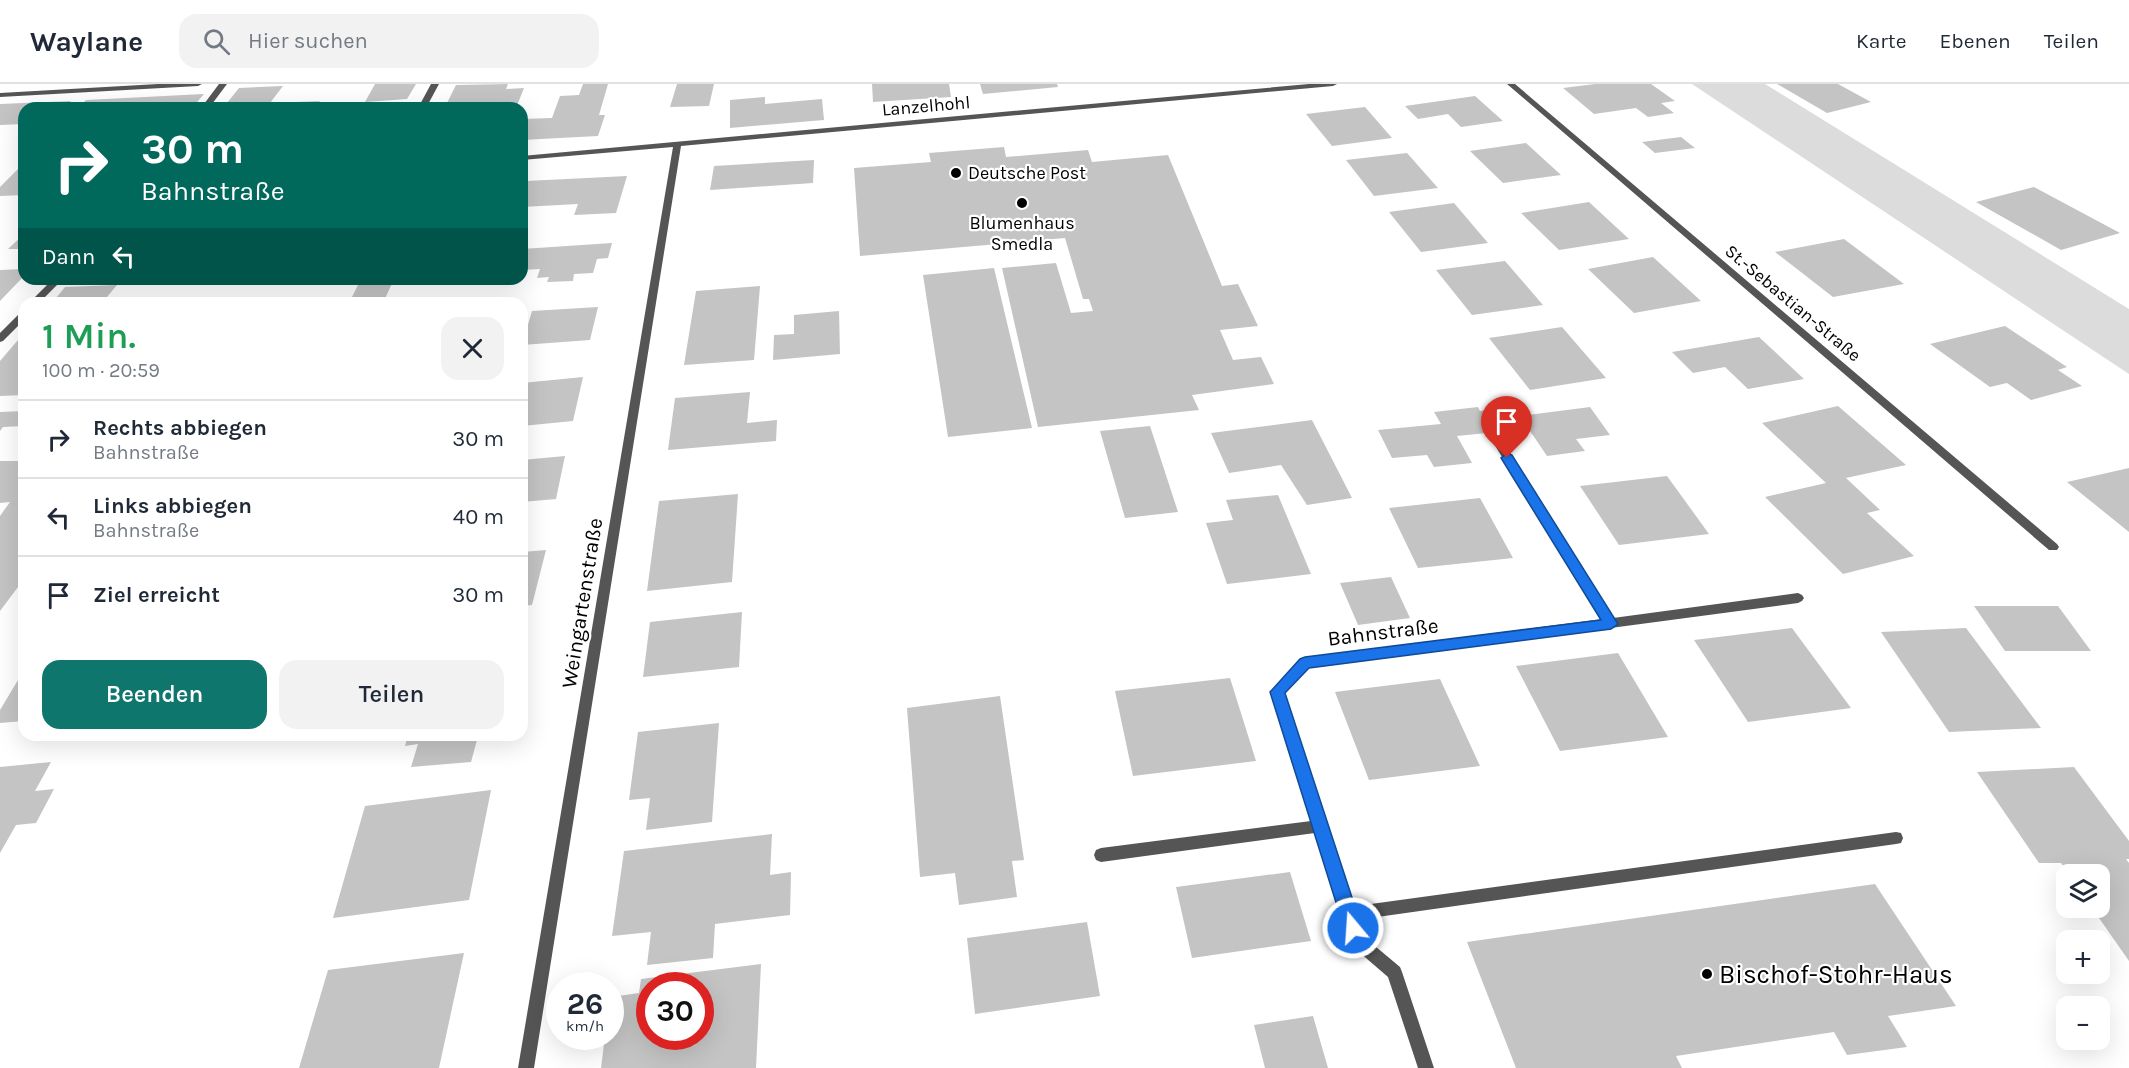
<!DOCTYPE html>
<html lang="de">
<head>
<meta charset="utf-8">
<style>
	:root { --surface:#fff; --page:#f2f2f3; --text:#1f2937; --muted:#747a83; --line:#e0e1e3; --accent:#0f766e }
	body { margin:0; font-family:Karla,sans-serif; background:var(--page); color:var(--text); height:100vh; display:flex; flex-direction:column; font-size:22px; white-space:nowrap }
	* { box-sizing:border-box; margin:0 }
	p { font-size:20px; color:var(--muted) }
	.icon { flex:none; width:33px; height:33px; fill:none; stroke:currentColor; stroke-width:2; stroke-linecap:round; stroke-linejoin:round }
	.map { position:relative; flex:1; overflow:hidden }
	.drawer { position:absolute; left:18px; top:213px; width:510px; height:444px; display:flex; flex-direction:column; background:var(--surface); border-radius:18px; box-shadow:0 6px 24px #0002 }
	.drawer>* { flex:none }
	.banner { position:absolute; left:18px; top:18px; width:510px; height:183px; border-radius:18px; box-shadow:0 6px 24px #0002; background:#00695c; color:#fff; overflow:hidden }
	.buttons { position:absolute; left:2056px; top:780px; display:grid; gap:12px }
	.buttons a { display:grid; place-items:center; width:54px; height:54px; border-radius:12px; background:var(--surface); box-shadow:0 6px 24px #0002; font-size:30px }
	.speed { position:absolute; left:546px; top:888px; display:flex; gap:12px; font-size:30px; font-weight:700; text-align:center }
	.speed>* { display:grid; place-content:center; width:78px; height:78px; border-radius:50%; background:var(--surface); box-shadow:0 6px 24px #0002; line-height:1 }
	.speed small { font-size:15px; font-weight:400 }
	.speed .limit { border:9px solid #d22; background:#fff; color:#111 }
	.pin { position:absolute; display:grid; place-items:center; width:51px; height:51px; color:#fff; margin:-62px -26px; border-radius:50% 50% 50% 0; rotate:-45deg; box-shadow:0 0 6px #0007 }
	.pin .icon { rotate:45deg }
	.me { position:absolute; width:66px; margin:-33px; rotate:342deg; stroke-linejoin:round; filter:drop-shadow(0 0 4px #0008) }
	.turn { display:flex; align-items:center; gap:21px; height:126px; padding:0 24px; font-size:27px }
	.turn .icon { width:78px; height:78px; stroke-width:2.5 }
	.turn b { display:block; font-size:42px; line-height:51px }
	.then { display:flex; align-items:center; height:57px; padding:0 24px; background:#0003; gap:12px; font-size:22px }
	.round { display:grid; place-items:center; flex:none; width:63px; height:63px; border-radius:18px; background:var(--page) }
	.head { display:flex; align-items:center; justify-content:space-between; height:102px; padding:0 24px }
	h1 { font-size:36px; font-weight:600; line-height:45px; color:#1e9e55 }
	.button { display:flex; gap:12px; margin-top:auto; padding:12px 24px }
	.button a { flex:1; height:69px; border-radius:18px; background:var(--accent); color:#fff; font-size:24px; font-weight:600; line-height:69px; text-align:center }
	.button a+a { background:var(--page); color:var(--text) }
	ul { padding:0; list-style:none }
	li { display:flex; align-items:center; gap:18px; height:78px; padding:0 24px; border-top:2px solid var(--line) }
	li div { flex:1 }
	li b { display:block; font-size:22px }
	li em { font-style:normal }
	header { display:flex; align-items:center; gap:36px; box-sizing:border-box; height:84px; padding:0 30px; background:var(--surface); border-bottom:2px solid var(--line) }
	header strong { font-size:28px }
	nav { display:flex; gap:33px; margin-inline-start:auto; font-size:21px }
	.search { width:420px; height:54px; background:var(--page); display:flex; align-items:center; gap:15px; box-sizing:border-box; padding:0 21px; border-radius:18px; color:var(--muted); font-size:22px }
	.map>svg:first-child { display:block }
	.green { fill:#dcdcdc }
	.building { fill:#c4c4c4; fill-rule:evenodd }
	.lines { fill:none; stroke-linecap:round; stroke-linejoin:round }
	.lane { fill:#555; fill-rule:evenodd }
	.street { fill:#555; fill-rule:evenodd }
	.route { fill:#1a73e8; stroke:#114b97; stroke-width:1.5 }
	.poi-dot { fill:#000; stroke:#fff; stroke-width:2 }
	.labels { text-anchor:middle; stroke-width:4.5; stroke-linejoin:round; paint-order:stroke }
	.far-street-label { font-size:18px; fill:#000; stroke:#fff }
	.far-poi-label { font-size:18px; fill:#000; stroke:#fff; text-anchor:start }
	.street-label { font-size:21px; fill:#000; stroke:#fff }
	.near-poi-label { font-size:26px; fill:#000; stroke:#fff; text-anchor:start }
</style>
</head>
<body>
<header>
<strong>Waylane</strong>
<div class="search"><svg class="icon" aria-label="search" viewBox="0 0 24 24"><circle cx="10" cy="10" r="6"/><path d="M15 15l6 6"/></svg>Hier suchen</div>
<nav><a>Karte</a><a>Ebenen</a><a>Teilen</a></nav>
</header>
<div class="map">
<svg width="2129" height="984" viewBox="0 0 2129 984">
	<rect width="100%" height="100%" fill="#fff"/>
	<path class="green" d="M 1692,0 L 1765,0 L 2129,225 L 2129,290 Z"/>
	<path class="building" d="M 375,0 L 416,0 L 407,15 L 365,18 Z
		M 508,0 L 506,5 L 524,4 L 516,24 L 470,24 L 472,20 L 446,21 L 456,1 Z
		M 583,0 L 608,0 L 599,31 L 605,31 L 598,52 L 522,56 L 522,35 L 552,34 L 560,12 L 579,11 Z
		M 677,0 L 714,0 L 709,22 L 670,23 Z
		M 872,0 L 949,0 L 951,13 L 873,18 Z
		M 980,0 L 1057,0 L 1058,3 L 983,10 Z
		M 1595,0 L 1651,0 L 1675,17 L 1661,19 L 1674,29 L 1648,33 L 1636,24 L 1594,30 L 1563,4 Z
		M 1777,0 L 1838,0 L 1871,18 L 1827,29 Z
		M 283,2 L 270,19 L 320,17 L 315,24 L 223,24 L 239,4 Z
		M 204,10 L 192,24 L 78,24 L 86,16 Z
		M 1475,12 L 1503,37 L 1461,43 L 1448,30 L 1418,35 L 1405,22 Z
		M 765,13 L 765,20 L 822,15 L 824,36 L 730,44 L 730,16 Z
		M 71,17 L 64,24 L 24,24 L 24,40 L 0,41 L 0,20 Z
		M 1365,23 L 1392,54 L 1332,62 L 1306,30 Z
		M 1681,53 L 1695,64 L 1655,69 L 1642,58 Z
		M 1526,59 L 1561,91 L 1503,99 L 1470,67 Z
		M 1004,63 L 1006,73 L 1088,66 L 1092,78 L 1168,71 L 1222,202 L 1238,200 L 1258,242 L 1220,246 L 1233,276 L 1261,273 L 1274,300 L 1192,311 L 1199,326 L 1038,343 L 1002,184 L 1056,179 L 1071,229 L 1093,227 L 1089,215 L 1083,215 L 1065,154 L 860,172 L 854,84 L 931,78 L 929,69 Z
		M 1407,69 L 1438,104 L 1374,112 L 1346,76 Z
		M 814,76 L 813,99 L 710,106 L 714,82 Z
		M 24,79 L 24,111 L 0,112 L 0,103 Z
		M 627,92 L 616,129 L 574,131 L 578,120 L 522,123 L 522,107 L 526,97 Z
		M 2034,103 L 2120,149 L 2061,166 L 1976,118 Z
		M 1589,118 L 1629,155 L 1559,166 L 1521,129 Z
		M 1454,119 L 1488,159 L 1421,168 L 1389,128 Z
		M 24,150 L 24,165 L 8,165 Z
		M 1844,155 L 1904,200 L 1833,213 L 1775,168 Z
		M 612,159 L 608,174 L 597,175 L 593,189 L 574,190 L 573,197 L 547,198 L 549,193 L 537,194 L 540,185 L 522,186 L 522,165 Z
		M 1653,173 L 1701,217 L 1634,229 L 1588,185 Z
		M 1505,177 L 1543,221 L 1472,231 L 1436,186 Z
		M 994,184 L 1032,344 L 948,353 L 923,191 Z
		M 24,185 L 24,192 L 0,217 L 0,186 Z
		M 361,195 L 394,195 L 383,219 L 349,219 Z
		M 117,201 L 102,219 L 52,219 L 65,203 Z
		M 760,202 L 754,276 L 684,281 L 696,207 Z
		M 598,223 L 590,256 L 522,261 L 532,227 Z
		M 839,227 L 840,270 L 773,276 L 774,251 L 794,250 L 794,231 Z
		M 2005,242 L 2067,283 L 2058,286 L 2082,302 L 2031,316 L 2007,299 L 1990,303 L 1930,260 Z
		M 1562,243 L 1606,294 L 1530,306 L 1489,254 Z
		M 24,249 L 24,311 L 0,312 L 0,277 Z
		M 1759,253 L 1804,295 L 1748,305 L 1725,283 L 1693,289 L 1672,268 Z
		M 583,293 L 573,337 L 522,342 L 522,299 Z
		M 750,308 L 747,339 L 777,336 L 776,357 L 668,366 L 675,314 Z
		M 1838,322 L 1906,381 L 1846,394 L 1880,426 L 1867,429 L 1914,472 L 1843,490 L 1765,413 L 1826,399 L 1762,339 Z
		M 1478,323 L 1480,327 L 1503,324 L 1516,346 L 1457,352 L 1472,379 L 1434,383 L 1427,371 L 1392,374 L 1378,346 L 1441,340 L 1434,328 Z
		M 1590,323 L 1610,351 L 1576,355 L 1585,367 L 1547,372 L 1520,332 Z
		M 24,327 L 24,342 L 3,343 L 0,347 L 0,328 Z
		M 1312,336 L 1352,414 L 1307,421 L 1281,381 L 1229,389 L 1211,349 Z
		M 1150,342 L 1178,428 L 1125,434 L 1100,347 Z
		M 565,372 L 556,415 L 522,418 L 522,376 Z
		M 0,377 L 24,377 L 24,495 L 0,527 L 0,432 L 10,418 L 0,419 Z
		M 2129,384 L 2129,448 L 2067,398 Z
		M 1667,392 L 1709,450 L 1619,461 L 1580,402 Z
		M 738,410 L 732,498 L 647,507 L 659,417 Z
		M 1278,411 L 1311,490 L 1227,500 L 1206,439 L 1233,436 L 1226,416 Z
		M 1480,414 L 1513,474 L 1418,484 L 1389,424 Z
		M 546,466 L 532,521 L 522,522 L 522,468 Z
		M 1391,493 L 1410,534 L 1358,541 L 1340,499 Z
		M 1974,522 L 2058,522 L 2091,567 L 2005,567 Z
		M 742,528 L 739,583 L 643,593 L 650,538 Z
		M 1792,544 L 1851,624 L 1748,638 L 1694,556 Z
		M 1966,544 L 2041,644 L 1949,648 L 1881,548 Z
		M 1618,569 L 1668,653 L 1560,667 L 1516,582 Z
		M 24,586 L 24,637 L 0,639 L 0,626 Z
		M 1230,594 L 1256,677 L 1133,692 L 1115,607 Z
		M 1440,595 L 1480,682 L 1369,696 L 1335,608 Z
		M 1000,612 L 1024,776 L 1012,777 L 1017,813 L 959,821 L 955,789 L 920,793 L 907,624 Z
		M 719,639 L 712,738 L 646,746 L 650,714 L 629,716 L 638,648 Z
		M 408,651 L 499,651 L 499,654 L 477,656 L 471,678 L 411,683 L 418,660 L 405,662 Z
		M 51,678 L 35,707 L 54,705 L 36,739 L 16,741 L 0,769 L 0,683 Z
		M 2074,683 L 2129,757 L 2129,775 L 2126,775 L 2129,779 L 2129,877 L 2092,824 L 2100,824 L 2100,790 L 2069,790 L 2061,779 L 2039,779 L 1977,688 Z
		M 491,706 L 469,816 L 333,834 L 365,722 Z
		M 772,750 L 770,791 L 791,788 L 790,831 L 715,840 L 713,874 L 647,881 L 651,848 L 612,852 L 624,767 Z
		M 1290,788 L 1311,857 L 1192,874 L 1176,803 Z
		M 1875,800 L 1956,922 L 1888,932 L 1907,963 L 1847,971 L 1834,948 L 1676,972 L 1682,984 L 1516,984 L 1467,858 Z
		M 1087,838 L 1100,912 L 975,930 L 967,854 Z
		M 464,869 L 439,984 L 299,984 L 328,886 Z
		M 761,880 L 756,984 L 601,984 L 605,952 L 610,952 L 611,913 L 639,909 L 641,895 ZM 650,902 L 700,902 L 700,952 L 650,952 Z
		M 1313,932 L 1328,984 L 1265,984 L 1254,941 Z"/>
	<g class="lines">
		<path class="lane" d="M 1896,748 L 1901,749 L 1903,754 L 1901,759 L 1896,760 L 1349,837 L 1344,835 L 1341,830 L 1344,825 L 1349,823 Z"/>
		<path class="street" d="M 158,0 L 202,0 L 198,2 L 0,13 L 0,9 Z
			M 219,0 L 227,0 L 209,24 L 201,24 Z
			M 431,0 L 439,0 L 426,24 L 418,24 Z
			M 1309,0 L 1337,0 L 1333,2 L 681,62 L 534,984 L 518,984 L 673,63 L 522,76 L 522,72 Z
			M 1507,0 L 1515,0 L 2057,460 L 2059,463 L 2057,466 L 2049,466 Z
			M 53,195 L 63,195 L 39,219 L 29,219 Z
			M 24,227 L 24,236 L 3,257 L 0,258 L 0,249 L 21,228 Z
			M 1496,351 L 1500,352 L 1613,534 L 1798,509 L 1802,511 L 1804,514 L 1802,517 L 1798,519 L 1309,584 L 1284,609 L 1363,852 L 1400,883 L 1402,888 L 1434,984 L 1418,984 L 1388,893 L 1352,862 L 1315,749 L 1101,778 L 1096,776 L 1094,771 L 1096,766 L 1101,764 L 1311,737 L 1270,608 L 1300,575 L 1602,535 L 1491,355 Z"/>
	</g>
	<path class="route" d="M 1507,369 L 1512,371 L 1618,540 L 1611,545 L 1309,584 L 1285,609 L 1362,844 L 1359,850 L 1353,852 L 1347,850 L 1344,844 L 1270,608 L 1300,575 L 1305,573 L 1601,536 L 1501,374 Z"/>
	<g class="poi-dot">
		<circle cx="956" cy="89" r="6"/>
		<circle cx="1022" cy="119" r="6"/>
		<circle cx="1707" cy="890" r="6"/>
	</g>
	<g class="labels">
		<g class="far-street-label">
			<text transform="translate(926 22) rotate(-5)" y="6">Lanzelhohl</text>
			<text transform="translate(1793 219) rotate(40)" y="6">St.-Sebastian-Straße</text>
		</g>
		<g class="far-poi-label">
			<text x="968" y="95">Deutsche Post</text>
			<text x="1022" y="145" text-anchor="middle">Blumenhaus<tspan x="1022" dy="21">Smedla</tspan></text>
		</g>
		<g class="street-label">
			<text transform="translate(582 519) rotate(-81)" y="7">Weingartenstraße</text>
			<text transform="translate(1383 548) rotate(-7)" y="7">Bahnstraße</text>
		</g>
		<g class="near-poi-label">
			<text x="1719" y="899">Bischof-Stohr-Haus</text>
		</g>
	</g>
</svg>
<div class="buttons">
<a><svg class="icon" aria-label="layers" viewBox="0 0 24 24"><path d="M12 4l9 5-9 5-9-5zM3 14l9 5 9-5"/></svg></a>
<a>+</a>
<a>−</a>
</div>
<div class="speed"><div>26<small>km/h</small></div><div class="limit">30</div></div>
<div class="pin" style="left:1507px;top:374px;background:#d93025"><svg class="icon" aria-label="arrive" viewBox="0 0 24 24"><path d="M6 21V4h12l-3 4 3 4H6"/></svg></div>
<svg class="me" style="left:1353px;top:844px" viewBox="-20 -20 40 40"><circle r="17" fill="#1a73e8" stroke="#fff" stroke-width="3"/><path d="M0-11L8 9 0 5-8 9z" fill="#fff"/></svg>
<div class="banner">
<div class="turn"><svg class="icon" aria-label="right" viewBox="0 0 24 24"><path d="M7 20v-9h11M14 6l5 5-5 5"/></svg><div><b>30 m</b>Bahnstraße</div></div>
<div class="then">Dann<svg class="icon" aria-label="left" viewBox="0 0 24 24"><path d="M17 20v-9H6M10 6l-5 5 5 5"/></svg></div>
</div>
<section class="drawer">
<div class="head"><div><h1>1 Min.</h1><p>100 m · 20:59</p></div><a class="round"><svg class="icon" aria-label="close" viewBox="0 0 24 24"><path d="M6 6l12 12M18 6L6 18"/></svg></a></div>
<ul>
<li><svg class="icon" aria-label="right" viewBox="0 0 24 24"><path d="M7 20v-9h11M14 6l5 5-5 5"/></svg><div><b>Rechts abbiegen</b><p>Bahnstraße</p></div><em>30 m</em></li>
<li><svg class="icon" aria-label="left" viewBox="0 0 24 24"><path d="M17 20v-9H6M10 6l-5 5 5 5"/></svg><div><b>Links abbiegen</b><p>Bahnstraße</p></div><em>40 m</em></li>
<li><svg class="icon" aria-label="arrive" viewBox="0 0 24 24"><path d="M6 21V4h12l-3 4 3 4H6"/></svg><div><b>Ziel erreicht</b></div><em>30 m</em></li>
</ul>
<div class="button"><a>Beenden</a><a>Teilen</a></div>
</section>
</div>
</body>
</html>
